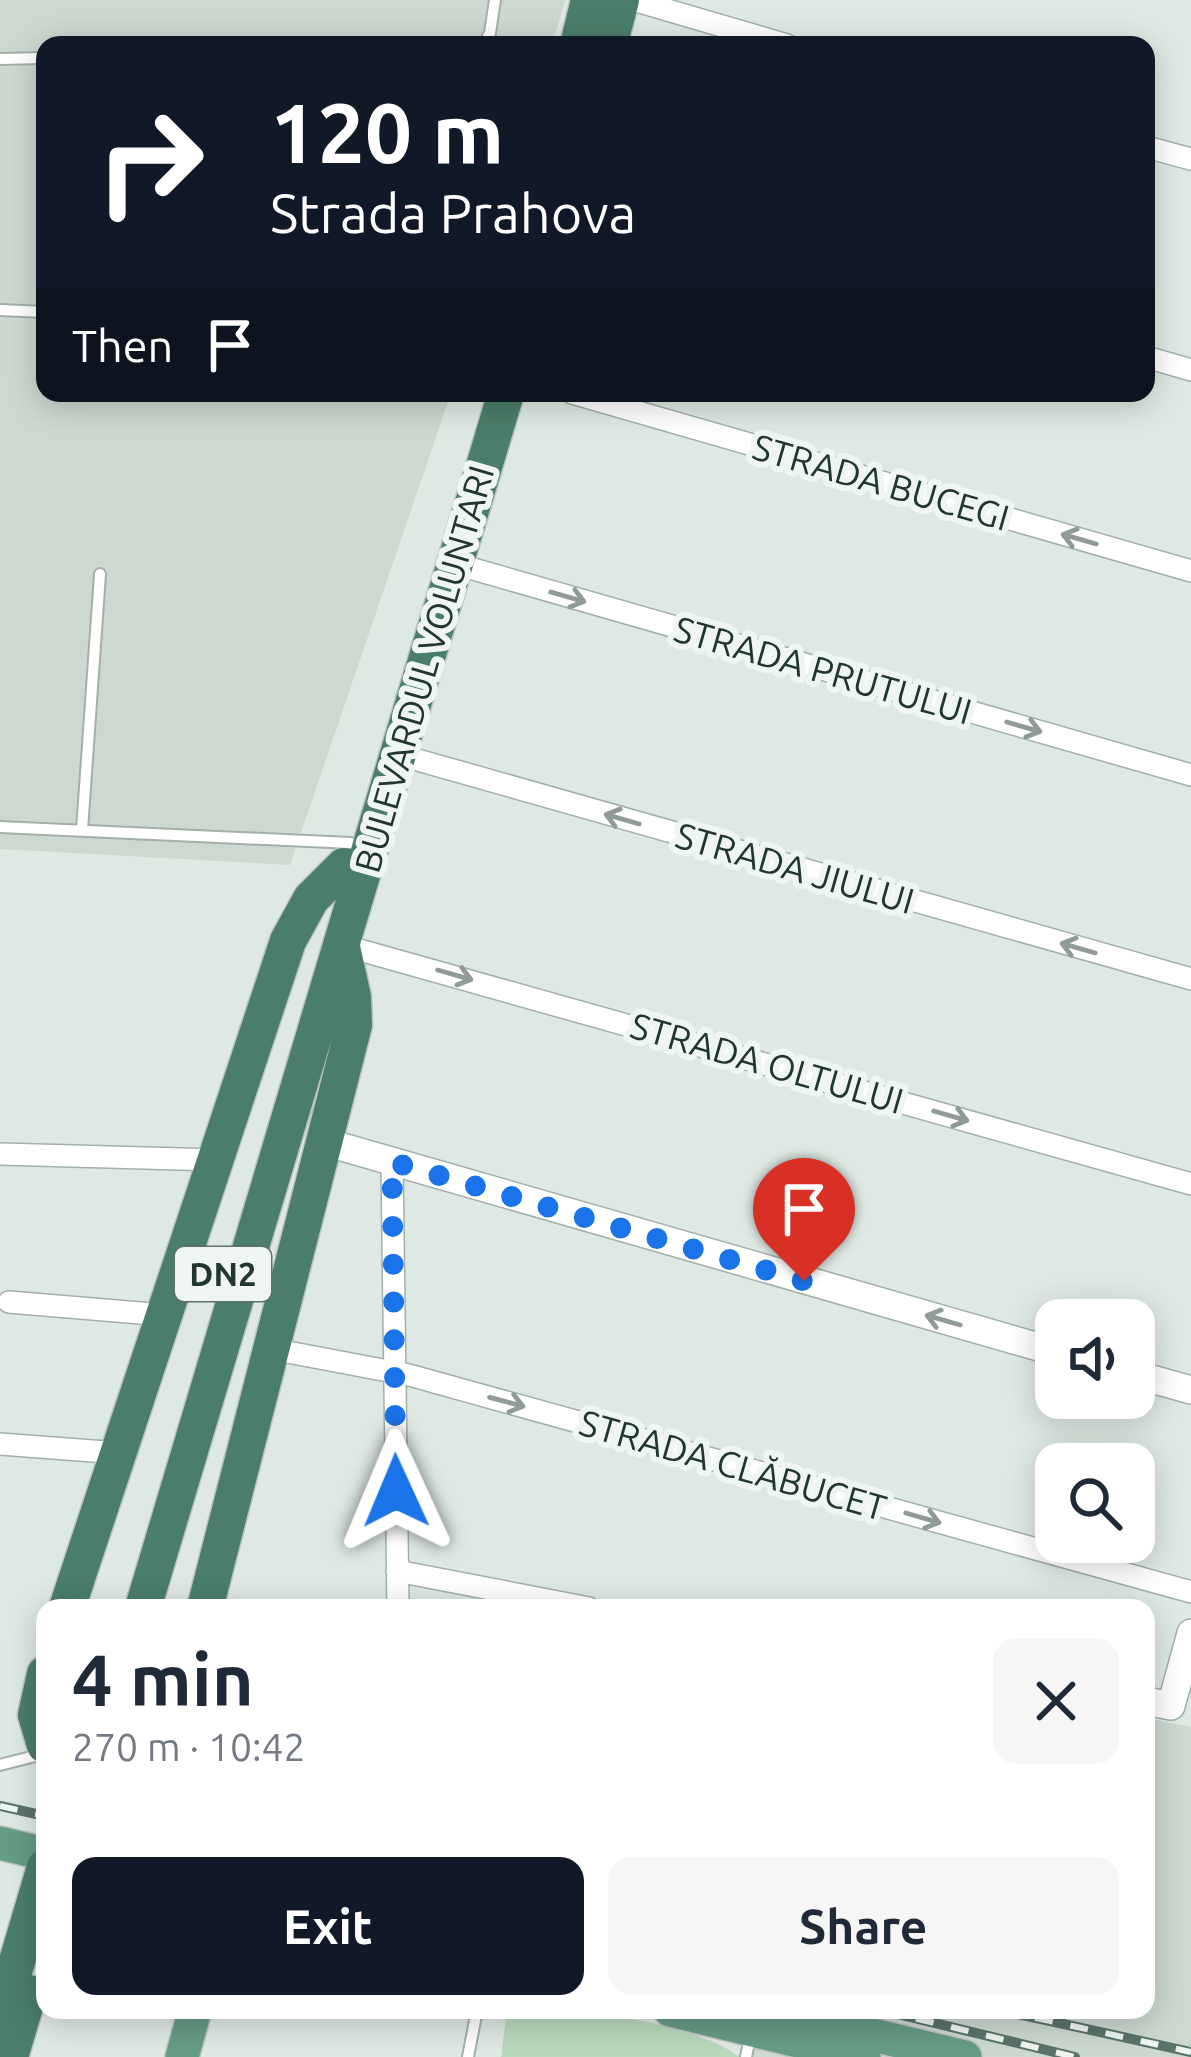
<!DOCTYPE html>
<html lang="en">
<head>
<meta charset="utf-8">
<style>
	:root { --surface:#fff; --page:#f6f6f7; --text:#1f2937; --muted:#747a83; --accent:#111827 }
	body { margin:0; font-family:Ubuntu,sans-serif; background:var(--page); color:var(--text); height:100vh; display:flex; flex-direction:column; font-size:45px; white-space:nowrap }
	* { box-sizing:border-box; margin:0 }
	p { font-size:39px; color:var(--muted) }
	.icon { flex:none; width:66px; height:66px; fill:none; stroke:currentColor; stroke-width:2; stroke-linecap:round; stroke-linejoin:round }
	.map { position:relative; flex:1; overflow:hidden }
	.sheet { position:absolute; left:36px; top:1599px; width:1119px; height:420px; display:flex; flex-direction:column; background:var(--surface); border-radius:24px; box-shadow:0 6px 30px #0003 }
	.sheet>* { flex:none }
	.guide { position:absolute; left:36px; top:36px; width:1119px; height:366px; border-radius:24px; box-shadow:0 6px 30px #0003; background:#111827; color:#fff; overflow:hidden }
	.buttons { position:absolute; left:1035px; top:1299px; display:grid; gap:24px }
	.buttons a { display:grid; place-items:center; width:120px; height:120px; border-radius:24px; background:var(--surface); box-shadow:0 6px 30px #0003; font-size:60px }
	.pin { position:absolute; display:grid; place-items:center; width:102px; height:102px; color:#fff; margin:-123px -51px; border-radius:50% 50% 50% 0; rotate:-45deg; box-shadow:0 0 12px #0007 }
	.pin .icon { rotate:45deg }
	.me { position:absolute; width:132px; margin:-66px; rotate:359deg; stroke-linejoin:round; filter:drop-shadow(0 0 9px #0008) }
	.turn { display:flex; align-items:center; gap:42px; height:252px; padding:0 36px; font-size:54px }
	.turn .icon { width:156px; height:156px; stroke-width:2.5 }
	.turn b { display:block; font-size:84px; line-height:102px }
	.then { display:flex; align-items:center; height:114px; padding:0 36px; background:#0003; gap:24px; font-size:45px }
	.round { display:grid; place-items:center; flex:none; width:126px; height:126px; border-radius:24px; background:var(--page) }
	.overview { display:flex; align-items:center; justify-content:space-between; height:204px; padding:0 36px }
	h1 { font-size:72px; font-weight:700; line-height:90px }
	.action { display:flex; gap:24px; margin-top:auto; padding:24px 36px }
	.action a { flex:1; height:138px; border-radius:24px; background:var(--accent); color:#fff; font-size:48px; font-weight:700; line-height:138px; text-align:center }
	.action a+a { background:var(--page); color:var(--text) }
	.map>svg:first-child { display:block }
	.built { fill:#cdd8d1 }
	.green { fill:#b9d9bd }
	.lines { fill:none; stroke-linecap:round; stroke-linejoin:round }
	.service-casing { stroke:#a2b0a9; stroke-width:14 }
	.minor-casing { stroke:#a2b0a9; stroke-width:24 }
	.tertiary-casing { stroke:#a2b0a9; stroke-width:30 }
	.primary-casing { stroke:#bcc3c0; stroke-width:36 }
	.trunk-casing { stroke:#bcc3c0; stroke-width:39 }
	.service { stroke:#fff; stroke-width:10 }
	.minor { stroke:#fff; stroke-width:21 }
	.tertiary { stroke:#fff; stroke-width:27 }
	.primary { stroke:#669b86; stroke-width:33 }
	.trunk { stroke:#4a7e6a; stroke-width:36 }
	.rail-casing { stroke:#5b7369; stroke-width:10 }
	.rail { stroke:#eff6f1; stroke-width:6; stroke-dasharray:18; stroke-linecap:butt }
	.oneway { stroke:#909b96 }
	.route { stroke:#1a73e8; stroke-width:21; stroke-dasharray:0 37.8 }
	.labels { text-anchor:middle; stroke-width:12; stroke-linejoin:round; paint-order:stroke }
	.shield { fill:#eff6f1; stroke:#5f7068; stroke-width:3 }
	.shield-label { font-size:33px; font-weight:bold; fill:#21372e }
	.street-label { font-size:36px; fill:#21372e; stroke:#eff6f1 }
</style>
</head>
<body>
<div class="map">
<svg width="1191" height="2057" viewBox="0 0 1191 2057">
	<rect width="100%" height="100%" fill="#dfe9e3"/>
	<path class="built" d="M 0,0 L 565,0 L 552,45 L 45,45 L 45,393 L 451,393 L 290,865 L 0,849 Z
		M 1146,1718 L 1191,1727 L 1191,2057 L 750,2057 L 760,2010 L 1146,2010 Z"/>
	<path class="green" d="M 507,2010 C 575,2010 684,2017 740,2057 L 501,2057 Z"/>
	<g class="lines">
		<g class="service-casing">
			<path id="service" d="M 483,45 L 490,33 L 495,0
				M 0,59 L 45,58
				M 0,310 L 45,312
				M 0,827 L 351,843
				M 82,830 L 100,574
				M 0,1765 L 43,1754
				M 468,2057 L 477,2010
				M 746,2057 L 751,2033"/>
		</g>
		<g class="minor-casing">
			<path id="minor" d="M 633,0 L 787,45
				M 1146,147 L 1191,159
				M 1146,357 L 1191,370
				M 572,393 L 1191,571
				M 456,564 L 1191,775
				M 400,755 L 1191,979
				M 342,945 L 1191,1184
				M 0,1154 L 217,1160
				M 392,1162 L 398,1608
				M 9,1302 L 164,1315
				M 272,1349 L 409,1375 L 1191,1592
				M 0,1444 L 119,1453
				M 397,1571 L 589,1608"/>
		</g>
		<g class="tertiary-casing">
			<path id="tertiary" d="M 325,1142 L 1056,1352
				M 1134,1374 L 1191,1390
				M 1146,1701 L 1171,1706 L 1191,1633"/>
		</g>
		<g class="primary-casing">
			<path id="primary" d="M 0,1843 L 45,1854
				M 670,2010 L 864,2057
				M 768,2010 L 965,2057
				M 182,2057 L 195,2010"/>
		</g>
		<g class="trunk-casing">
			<path id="trunk" d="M 578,45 L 589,0
				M 609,45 L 621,0
				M 67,1608 L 288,941 L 311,899 L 344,866
				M 143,1608 L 506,393
				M 205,1608 L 354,1025 L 353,997 L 342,947
				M 45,1674 L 36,1715 L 45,1745
				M 0,2019 L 45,1867
				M 10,2057 L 29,1993"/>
		</g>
		<use href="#service" class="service"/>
		<use href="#minor" class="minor"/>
		<use href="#tertiary" class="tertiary"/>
		<use href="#primary" class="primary"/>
		<use href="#trunk" class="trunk"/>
		<g class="rail-casing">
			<path id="rail" d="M 0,1806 L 45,1816
				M 881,2010 L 1075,2057
				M 1000,2010 L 1191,2052"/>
		</g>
		<use href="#rail" class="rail"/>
	</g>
	<defs><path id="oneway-shaft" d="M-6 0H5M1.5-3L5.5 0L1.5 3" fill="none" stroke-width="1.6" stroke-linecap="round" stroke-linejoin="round" transform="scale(3)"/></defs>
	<g class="oneway">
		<use href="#oneway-shaft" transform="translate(1079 539) rotate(-164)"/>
		<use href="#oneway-shaft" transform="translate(568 597) rotate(16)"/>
		<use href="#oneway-shaft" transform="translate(1024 727) rotate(16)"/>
		<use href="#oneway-shaft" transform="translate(622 819) rotate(-164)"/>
		<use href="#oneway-shaft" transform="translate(1078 948) rotate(-164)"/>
		<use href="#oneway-shaft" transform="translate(455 975) rotate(16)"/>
		<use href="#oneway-shaft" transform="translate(951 1116) rotate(16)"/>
		<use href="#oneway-shaft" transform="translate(943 1320) rotate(-164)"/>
		<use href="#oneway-shaft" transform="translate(507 1402) rotate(15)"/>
		<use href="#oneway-shaft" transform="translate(923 1518) rotate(16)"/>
	</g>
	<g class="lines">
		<path class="route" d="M 396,1491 L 392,1162 L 804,1281"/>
	</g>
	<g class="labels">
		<rect class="shield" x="175" y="1247" width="96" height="54" rx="9"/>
		<g class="shield-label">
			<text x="223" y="1286">DN2</text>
		</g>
		<g class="street-label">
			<text transform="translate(881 482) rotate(16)" y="13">STRADA BUCEGI</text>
			<text transform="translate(424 669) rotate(-74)" y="13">BULEVARDUL VOLUNTARI</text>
			<text transform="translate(823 670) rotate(16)" y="13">STRADA PRUTULUI</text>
			<text transform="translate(795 868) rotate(16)" y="13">STRADA JIULUI</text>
			<text transform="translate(767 1063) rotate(16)" y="13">STRADA OLTULUI</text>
			<text transform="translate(733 1465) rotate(16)" y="13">STRADA CLĂBUCET</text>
		</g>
	</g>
</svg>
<div class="buttons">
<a><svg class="icon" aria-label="sound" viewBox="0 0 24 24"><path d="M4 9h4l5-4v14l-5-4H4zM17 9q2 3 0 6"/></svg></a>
<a><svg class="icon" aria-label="search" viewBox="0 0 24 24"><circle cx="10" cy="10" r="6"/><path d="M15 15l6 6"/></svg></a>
</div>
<div class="pin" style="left:804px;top:1281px;background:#d93025"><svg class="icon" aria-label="arrive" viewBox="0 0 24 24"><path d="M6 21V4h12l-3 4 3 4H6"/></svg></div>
<svg class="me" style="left:396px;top:1491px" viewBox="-20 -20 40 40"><path d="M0-17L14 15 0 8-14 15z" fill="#1a73e8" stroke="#fff" stroke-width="4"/></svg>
<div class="guide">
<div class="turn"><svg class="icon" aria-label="right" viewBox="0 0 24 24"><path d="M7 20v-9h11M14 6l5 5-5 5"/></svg><div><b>120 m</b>Strada Prahova</div></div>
<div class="then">Then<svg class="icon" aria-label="arrive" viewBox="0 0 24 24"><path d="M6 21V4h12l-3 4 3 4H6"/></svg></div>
</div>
<section class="sheet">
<div class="overview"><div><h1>4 min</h1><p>270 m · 10:42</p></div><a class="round"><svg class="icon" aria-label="close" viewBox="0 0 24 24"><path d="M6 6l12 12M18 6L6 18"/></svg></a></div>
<div class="action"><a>Exit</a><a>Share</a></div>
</section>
</div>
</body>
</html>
